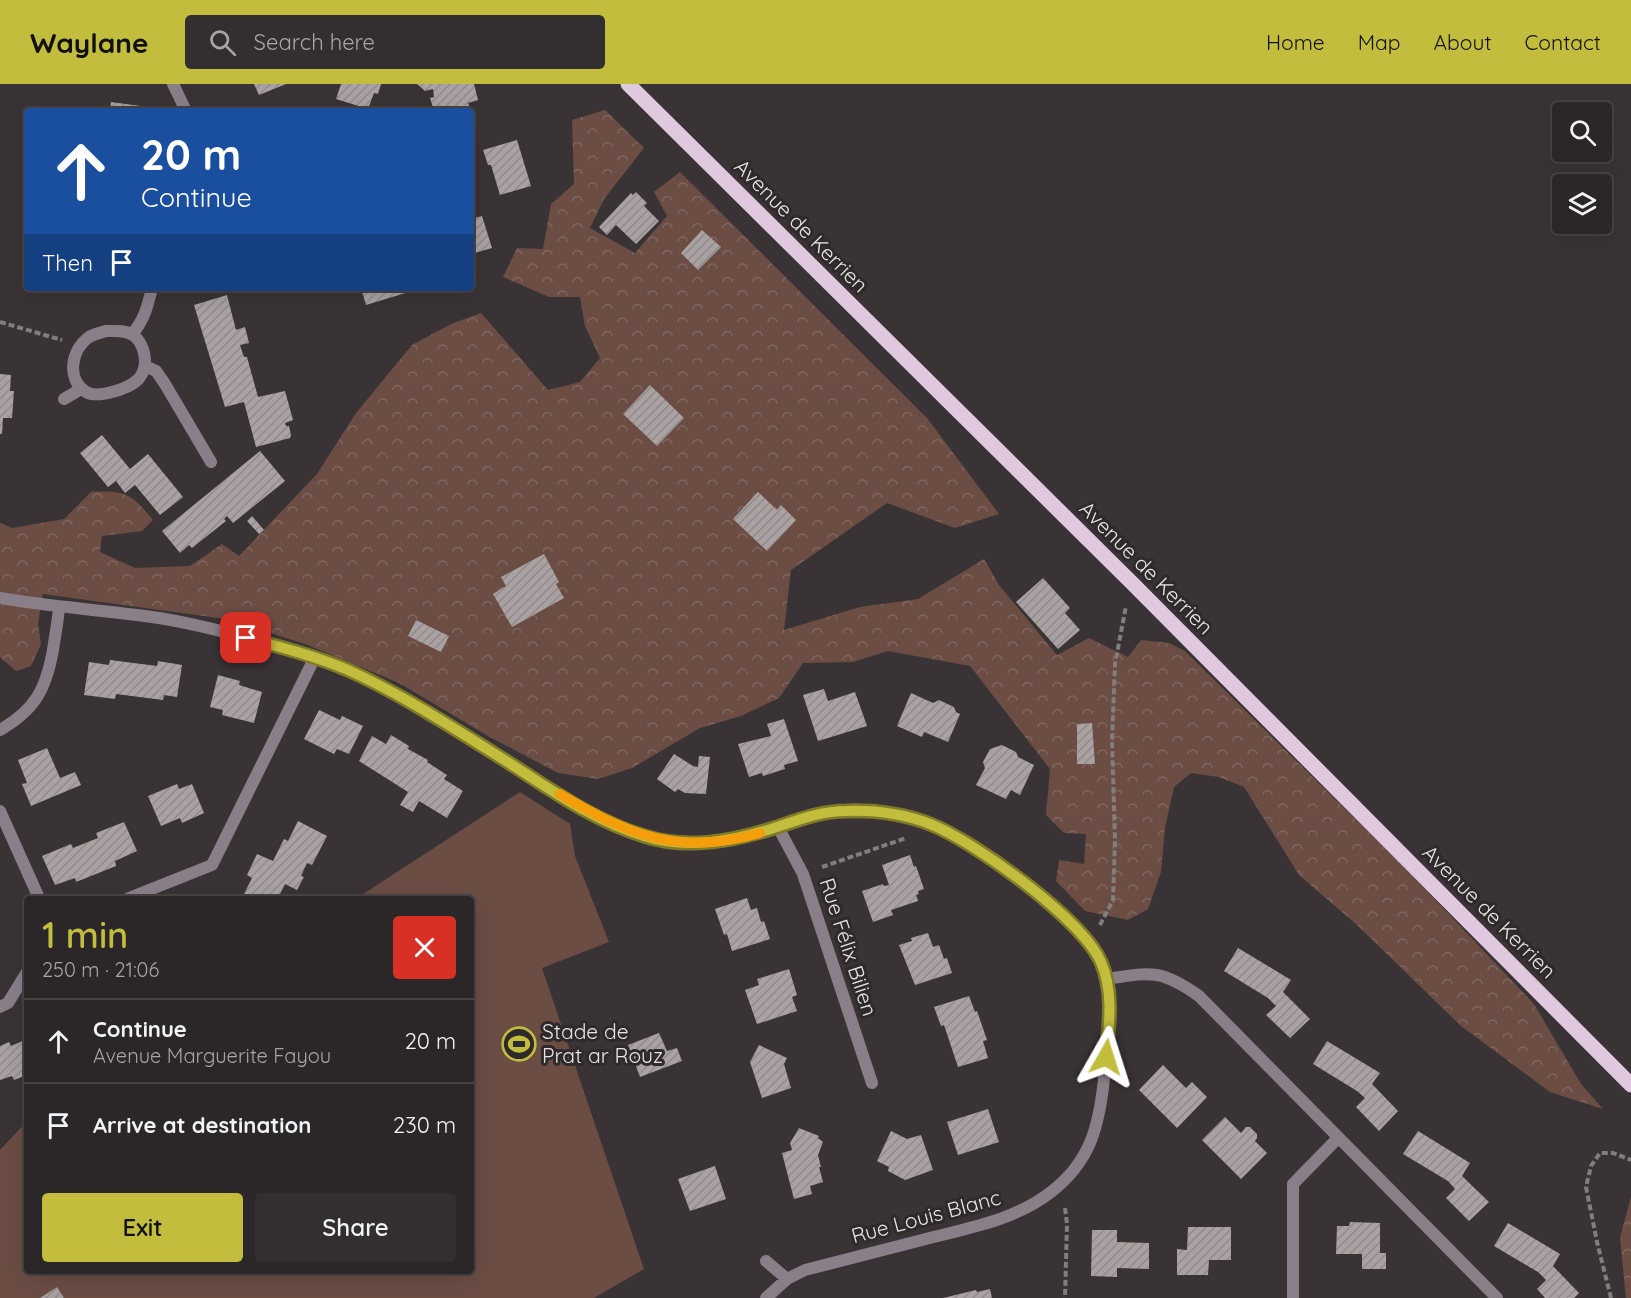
<!DOCTYPE html>
<html lang="en">
<head>
<meta charset="utf-8">
<style>
	:root { --surface:#2b2628; --page:#332e30; --text:#f1f3f6; --muted:#a6a5a8; --line:#474345; --accent:#c3bd3e }
	body { margin:0; font-family:Quicksand,sans-serif; background:var(--page); color:var(--text); height:100vh; display:flex; flex-direction:column; font-size:22px; white-space:nowrap }
	* { box-sizing:border-box; margin:0 }
	p { font-size:20px; color:var(--muted) }
	.icon { flex:none; width:33px; height:33px; fill:none; stroke:currentColor; stroke-width:2; stroke-linecap:round; stroke-linejoin:round }
	.map { position:relative; flex:1; overflow:hidden }
	.panel { position:absolute; left:24px; top:812px; width:450px; height:378px; display:flex; flex-direction:column; background:var(--surface); border-radius:6px; box-shadow:0 6px 24px #0002,0 0 0 2px var(--line) }
	.panel>* { flex:none }
	.top-card { position:absolute; left:24px; top:24px; width:450px; height:183px; border-radius:6px; box-shadow:0 6px 24px #0002,0 0 0 2px var(--line); background:#1a4fa0; color:#fff; overflow:hidden }
	.controls { position:absolute; left:1552px; top:18px; display:grid; gap:12px }
	.controls a { display:grid; place-items:center; width:60px; height:60px; border-radius:6px; background:var(--surface); box-shadow:0 6px 24px #0002,0 0 0 2px var(--line); font-size:30px }
	.pin { position:absolute; display:grid; place-items:center; width:51px; height:51px; color:#fff; margin:-26px; border-radius:12px; box-shadow:0 3px 9px #0006 }
	.me { position:absolute; width:66px; margin:-33px; rotate:6deg; stroke-linejoin:round; filter:drop-shadow(0 0 4px #0008) }
	.turn { display:flex; align-items:center; gap:21px; height:126px; padding:0 18px; font-size:27px }
	.turn .icon { width:78px; height:78px; stroke-width:2.5 }
	.turn b { display:block; font-size:42px; line-height:51px }
	.then { display:flex; align-items:center; height:57px; padding:0 18px; background:#0003; gap:12px; font-size:22px }
	.round { display:grid; place-items:center; flex:none; width:63px; height:63px; border-radius:6px; background:var(--page) }
	.summary { display:flex; align-items:center; justify-content:space-between; height:102px; padding:0 18px }
	h1 { font-size:36px; font-weight:600; line-height:45px; color:var(--accent) }
	.action { display:flex; gap:12px; margin-top:auto; padding:12px 18px }
	.action a { flex:1; height:69px; border-radius:6px; background:var(--accent); color:#111; font-size:24px; font-weight:600; line-height:69px; text-align:center }
	.action a+a { background:var(--page); color:var(--text) }
	ul { padding:0; list-style:none }
	li { display:flex; align-items:center; gap:18px; height:84px; padding:0 18px; border-top:2px solid var(--line) }
	li div { flex:1 }
	li b { display:block; font-size:22px }
	li em { font-style:normal }
	header { display:flex; align-items:center; gap:36px; box-sizing:border-box; height:84px; padding:0 30px; background:var(--accent); color:#111 }
	header strong { font-size:28px }
	nav { display:flex; gap:33px; margin-inline-start:auto; font-size:21px }
	.search { width:420px; height:54px; background:var(--page); display:flex; align-items:center; gap:15px; box-sizing:border-box; padding:0 21px; border-radius:6px; color:var(--muted); font-size:22px }
	.map>svg:first-child { display:block }
	.forest { fill:url(#forest-crowns) }
	.pitch { fill:#6b4d44 }
	.building { fill:url(#building-hatch) }
	.lines { fill:none; stroke-linecap:round; stroke-linejoin:round }
	.path { stroke:#827d7f; stroke-width:4; stroke-dasharray:6 3; stroke-linecap:butt }
	.street { stroke:#8a7f89; stroke-width:12 }
	.primary { stroke:#e0c8de; stroke-width:15 }
	.route-casing { stroke:#7f7b28; stroke-width:15 }
	.route { stroke:#c3bd3e; stroke-width:10 }
	.slow { stroke:#f59e0b; stroke-width:10 }
	.labels { text-anchor:middle; stroke-width:6; stroke-linejoin:round; paint-order:stroke }
	.street-label { font-size:21px; fill:#e7e3e5; stroke:#2e292b }
	.poi-label { font-size:21px; fill:#e7e3e5; stroke:#2e292b; text-anchor:start }
</style>
</head>
<body>
<header>
<strong>Waylane</strong>
<div class="search"><svg class="icon" aria-label="search" viewBox="0 0 24 24"><circle cx="10" cy="10" r="6"/><path d="M15 15l6 6"/></svg>Search here</div>
<nav><a>Home</a><a>Map</a><a>About</a><a>Contact</a></nav>
</header>
<div class="map">
<svg width="1631" height="1214" viewBox="0 0 1631 1214">
	<defs>
		<pattern id="forest-crowns" width="20" height="18" patternUnits="userSpaceOnUse" patternTransform="scale(1.5)"><rect width="20" height="18" fill="#6b4d44"/><path d="M2 6a3 3 0 1 1 6 0M12 15a3 3 0 1 1 6 0" fill="none" stroke="#80665f"/></pattern>
		<pattern id="building-hatch" width="6" height="6" patternUnits="userSpaceOnUse" patternTransform="scale(1.5)"><rect width="6" height="6" fill="#aaa2a2"/><path d="M-1 1l2-2M0 6l6-6M5 7l2-2" fill="none" stroke="#918a8b"/></pattern>
	</defs>
	<rect width="100%" height="100%" fill="#393335"/>
	<path class="forest" d="M 605,26 L 644,64 L 604,115 L 590,144 L 635,169 L 667,132 L 654,108 L 680,88 L 927,334 L 999,430 L 955,444 L 887,419 L 791,486 L 784,546 L 860,523 L 918,515 L 984,475 L 999,501 L 1057,571 L 1089,554 L 1128,573 L 1141,556 L 1169,559 L 1185,567 L 1412,791 L 1534,920 L 1581,1000 L 1603,1025 L 1550,1008 L 1461,942 L 1357,841 L 1299,791 L 1244,703 L 1219,693 L 1191,689 L 1174,703 L 1165,744 L 1161,788 L 1148,825 L 1128,836 L 1085,827 L 1056,797 L 1059,776 L 1084,780 L 1086,750 L 1064,749 L 1046,731 L 1050,685 L 970,582 L 888,567 L 853,578 L 803,579 L 779,614 L 741,632 L 700,644 L 632,684 L 598,695 L 558,689 L 488,652 L 399,599 L 305,560 L 226,535 L 43,510 L 38,539 L 41,560 L 31,582 L 16,587 L 0,573 L 0,439 L 12,444 L 64,435 L 91,408 C 125,406 132,410 153,436 L 142,447 L 102,452 L 100,468 L 135,484 L 190,482 L 222,460 L 239,472 L 317,390 L 356,329 L 412,261 L 451,240 L 481,229 L 548,306 L 580,298 L 600,274 L 585,242 L 580,213 L 549,213 L 503,193 L 517,164 L 543,165 L 551,120 L 574,100 L 572,36 Z
		M 1631,1113 L 1631,1214 L 1626,1214 L 1620,1154 Z"/>
	<path class="pitch" d="M 520,708 L 570,740 L 575,772 L 609,858 L 542,884 L 644,1185 L 594,1214 L 0,1214 L 0,1066 L 27,1037 L 27,1186 L 471,1186 L 471,814 L 357,814 Z"/>
	<path class="building" d="M 254,0 L 286,0 L 259,11 Z
		M 341,0 L 381,0 L 378,10 L 374,9 L 368,25 L 336,15 Z
		M 417,0 L 474,0 L 478,16 L 468,19 L 471,27 L 434,27 L 430,14 L 434,13 L 433,5 L 425,7 Z
		M 111,18 L 148,23 L 148,27 L 110,27 Z
		M 517,56 L 531,102 L 500,111 L 491,81 L 488,81 L 483,66 Z
		M 636,108 L 647,119 L 644,122 L 659,137 L 636,160 L 616,141 L 607,151 L 599,143 L 631,109 L 633,111 Z
		M 482,132 L 492,164 L 471,170 L 471,135 Z
		M 702,146 L 721,163 L 698,186 L 681,169 Z
		M 361,204 L 411,204 L 412,207 L 366,221 Z
		M 227,211 L 236,246 L 245,243 L 249,259 L 240,261 L 244,273 L 247,273 L 258,313 L 285,307 L 293,336 L 285,339 L 286,342 L 289,342 L 291,351 L 290,354 L 256,363 L 244,318 L 225,323 L 194,221 Z
		M 0,290 L 11,291 L 10,307 L 14,307 L 12,334 L 3,334 L 2,350 L 0,350 Z
		M 650,301 L 684,334 L 657,362 L 623,330 Z
		M 102,351 L 130,385 L 148,370 L 183,413 L 160,431 L 135,401 L 125,409 L 116,397 L 108,403 L 80,369 Z
		M 260,367 L 285,397 L 233,439 L 227,432 L 224,435 L 226,437 L 192,464 L 189,461 L 180,469 L 162,447 Z
		M 758,408 L 777,426 L 781,421 L 796,436 L 767,467 L 733,435 Z
		M 252,432 L 264,446 L 259,450 L 247,437 Z
		M 544,470 L 559,498 L 556,500 L 564,514 L 512,543 L 493,510 L 506,502 L 501,493 Z
		M 1043,494 L 1070,524 L 1065,529 L 1080,546 L 1058,565 L 1016,518 Z
		M 416,536 L 449,552 L 441,568 L 408,552 Z
		M 110,576 L 157,582 L 158,577 L 182,581 L 177,613 L 164,611 L 163,616 L 116,610 L 115,615 L 84,611 L 89,578 L 109,581 Z
		M 218,591 L 240,597 L 239,601 L 262,608 L 254,639 L 222,631 L 223,626 L 210,623 Z
		M 824,605 L 828,617 L 855,608 L 867,642 L 818,657 L 803,611 Z
		M 911,609 L 933,619 L 939,616 L 954,623 L 956,628 L 960,630 L 948,658 L 924,648 L 922,653 L 897,642 Z
		M 319,626 L 340,636 L 342,632 L 363,642 L 349,670 L 337,665 L 334,670 L 304,655 Z
		M 784,635 L 798,677 L 784,681 L 785,685 L 763,692 L 762,689 L 749,693 L 738,660 L 771,652 L 767,640 Z
		M 1092,639 L 1095,680 L 1077,680 L 1077,640 Z
		M 391,651 L 409,662 L 408,665 L 428,676 L 427,678 L 447,691 L 444,695 L 463,707 L 447,734 L 419,717 L 413,728 L 400,721 L 408,708 L 359,677 L 372,652 L 386,660 Z
		M 1002,661 L 1016,668 L 1018,673 L 1034,681 L 1020,711 L 1011,706 L 1006,715 L 976,701 L 985,684 L 983,678 L 990,665 Z
		M 47,664 L 60,694 L 75,688 L 81,701 L 31,722 L 22,700 L 27,699 L 18,676 Z
		M 674,670 L 693,682 L 698,683 L 699,672 L 710,673 L 706,710 L 685,709 L 678,705 L 675,708 L 657,695 Z
		M 177,700 L 179,705 L 192,700 L 204,729 L 182,739 L 180,734 L 161,742 L 148,712 Z
		M 298,737 L 327,752 L 312,781 L 307,779 L 301,792 L 304,793 L 297,806 L 285,800 L 278,814 L 242,814 L 252,794 L 247,791 L 257,770 L 273,777 L 284,755 L 288,757 Z
		M 124,738 L 137,767 L 115,777 L 116,782 L 76,798 L 75,794 L 55,801 L 42,772 L 71,760 L 73,764 L 98,754 L 96,749 Z
		M 910,771 L 914,783 L 916,782 L 924,805 L 918,807 L 919,810 L 916,811 L 918,817 L 891,826 L 893,831 L 873,838 L 862,807 L 883,800 L 884,802 L 889,801 L 882,781 Z
		M 747,814 L 751,826 L 757,824 L 761,838 L 764,837 L 770,855 L 732,867 L 727,850 L 724,851 L 715,825 Z
		M 928,849 L 933,863 L 939,861 L 944,875 L 947,874 L 952,889 L 915,901 L 899,861 L 912,857 L 911,854 Z
		M 1238,864 L 1291,896 L 1283,908 L 1310,935 L 1290,954 L 1266,931 L 1276,922 L 1268,914 L 1224,887 Z
		M 789,885 L 797,911 L 792,913 L 797,927 L 757,940 L 745,906 L 759,901 L 757,895 Z
		M 969,912 L 975,928 L 977,927 L 987,956 L 983,957 L 988,974 L 958,983 L 944,941 L 941,942 L 934,923 Z
		M 659,949 L 667,967 L 677,964 L 682,977 L 640,993 L 628,961 Z
		M 27,955 L 27,991 L 14,996 L 12,992 L 0,996 L 0,962 L 9,958 L 11,962 Z
		M 1327,957 L 1380,989 L 1372,1000 L 1398,1027 L 1379,1047 L 1356,1023 L 1365,1014 L 1357,1007 L 1313,980 Z
		M 759,961 L 787,974 L 784,980 L 791,1004 L 762,1014 L 750,978 Z
		M 1163,981 L 1186,1004 L 1192,998 L 1207,1013 L 1177,1044 L 1139,1006 Z
		M 988,1025 L 999,1058 L 958,1071 L 947,1038 Z
		M 1225,1033 L 1241,1049 L 1246,1043 L 1250,1043 L 1257,1050 L 1257,1054 L 1255,1057 L 1267,1069 L 1241,1095 L 1202,1056 Z
		M 799,1044 L 819,1052 L 818,1054 L 823,1058 L 818,1071 L 821,1083 L 819,1083 L 823,1098 L 810,1102 L 812,1110 L 794,1115 L 782,1069 L 792,1066 L 790,1059 Z
		M 891,1047 L 907,1055 L 921,1051 L 933,1086 L 905,1096 L 888,1087 L 889,1083 L 877,1077 Z
		M 1418,1047 L 1470,1079 L 1462,1092 L 1489,1118 L 1469,1137 L 1446,1114 L 1455,1105 L 1448,1097 L 1403,1070 Z
		M 715,1082 L 726,1115 L 690,1127 L 678,1095 Z
		M 1350,1138 L 1380,1139 L 1380,1169 L 1386,1169 L 1386,1185 L 1362,1185 L 1362,1170 L 1336,1170 L 1337,1142 L 1349,1142 Z
		M 1508,1139 L 1560,1170 L 1553,1182 L 1579,1209 L 1574,1214 L 1545,1214 L 1537,1205 L 1546,1196 L 1538,1188 L 1494,1162 Z
		M 1188,1143 L 1231,1143 L 1231,1176 L 1209,1176 L 1208,1191 L 1177,1191 L 1177,1165 L 1187,1166 Z
		M 1092,1146 L 1117,1146 L 1117,1158 L 1149,1159 L 1149,1185 L 1117,1184 L 1117,1193 L 1091,1192 Z
		M 57,1203 L 64,1214 L 40,1214 Z
		M 990,1205 L 992,1214 L 943,1214 L 976,1206 L 977,1208 Z"/>
	<g class="lines">
		<path class="path" d="M 0,238 L 62,256
			M 822,783 L 906,754
			M 1100,841 L 1113,816 L 1115,756 L 1112,657 L 1115,580 L 1126,522
			M 1065,1124 L 1067,1140 L 1065,1214
			M 1611,1214 L 1597,1158 L 1586,1103 L 1591,1082 L 1600,1069 L 1613,1069 L 1631,1076"/>
		<path class="street" d="M 173,0 L 186,27
			M 106,247 C 114,247 126,246 133,251 C 145,260 149,281 140,293 C 133,304 98,315 86,308 C 66,295 71,266 89,253 C 94,250 100,249 106,247 Z
			M 132,250 C 144,237 148,221 152,204
			M 145,282 L 156,287 L 165,300 L 211,378
			M 64,315 L 81,305
			M 0,514 C 45,522 91,525 137,531 C 174,535 211,544 247,554 C 280,563 314,572 346,585 C 414,615 477,659 540,698 C 573,718 609,743 647,753 C 690,765 733,757 774,744 C 788,740 801,734 815,731 C 852,723 890,727 926,739 C 975,756 1059,820 1092,861 C 1098,870 1103,881 1106,892 C 1115,925 1106,962 1104,995 C 1099,1043 1090,1078 1051,1108 C 1014,1137 967,1144 922,1156 C 883,1166 844,1176 805,1186 L 787,1195 L 766,1214
			M 0,646 C 35,626 46,605 53,566 C 55,551 58,538 59,523
			M 0,727 L 39,814
			M 778,743 L 803,790 L 872,999
			M 129,814 L 212,781 L 315,573
			M 1107,895 C 1151,888 1161,885 1199,912 L 1497,1214
			M 0,923 L 8,919 L 27,888
			M 766,1177 L 787,1195
			M 1293,1214 L 1293,1100 L 1338,1054"/>
		<path class="primary" d="M 628,0 L 1132,499 L 1631,1001"/>
	</g>
	<g class="lines">
		<g class="route-casing">
			<path id="route" d="M 246,554 C 281,563 315,572 348,586 C 399,609 447,640 495,670 C 542,699 590,736 644,752 C 687,766 733,757 774,744 C 798,736 821,727 846,727 C 874,726 904,730 930,740 C 974,757 1082,835 1101,878 C 1114,908 1109,942 1106,973"/>
		</g>
		<use href="#route" class="route"/>
		<path class="slow" d="M 560,710 C 628,752 681,772 760,749"/>
	</g>
	<defs>
		<g id="stadium-ring" transform="scale(1.725)"><circle r="9.5" fill="#2e292b" stroke="#c3bd3e" stroke-width="1.5"/><path d="M0-5a6.5 5 0 1 0 0 10a6.5 5 0 1 0 0-10ZM-3.5-1.8h7v3.6h-7Z" fill="#c3bd3e"/></g>
	</defs>
	<g fill-rule="evenodd">
		<use href="#stadium-ring" x="519" y="960"/>
	</g>
	<g class="labels">
		<g class="street-label">
			<text transform="translate(801 142) rotate(45)" y="7">Avenue de Kerrien</text>
			<text transform="translate(1146 484) rotate(45)" y="7">Avenue de Kerrien</text>
			<text transform="translate(1489 828) rotate(45)" y="7">Avenue de Kerrien</text>
			<text transform="translate(848 863) rotate(72)" y="7">Rue Félix Bilien</text>
			<text transform="translate(926 1133) rotate(-15)" y="7">Rue Louis Blanc</text>
		</g>
		<g class="poi-label">
			<text x="542" y="955">Stade de<tspan x="542" dy="24">Prat ar Rouz</tspan></text>
		</g>
	</g>
</svg>
<div class="controls">
<a><svg class="icon" aria-label="search" viewBox="0 0 24 24"><circle cx="10" cy="10" r="6"/><path d="M15 15l6 6"/></svg></a>
<a><svg class="icon" aria-label="layers" viewBox="0 0 24 24"><path d="M12 4l9 5-9 5-9-5zM3 14l9 5 9-5"/></svg></a>
</div>
<div class="pin" style="left:246px;top:554px;background:#d93025"><svg class="icon" aria-label="arrive" viewBox="0 0 24 24"><path d="M6 21V4h12l-3 4 3 4H6"/></svg></div>
<svg class="me" style="left:1106px;top:973px" viewBox="-20 -20 40 40"><path d="M0-17L14 15 0 8-14 15z" fill="#c3bd3e" stroke="#fff" stroke-width="4"/></svg>
<div class="top-card">
<div class="turn"><svg class="icon" aria-label="ahead" viewBox="0 0 24 24"><path d="M12 20V5M6 11l6-6 6 6"/></svg><div><b>20 m</b>Continue</div></div>
<div class="then">Then<svg class="icon" aria-label="arrive" viewBox="0 0 24 24"><path d="M6 21V4h12l-3 4 3 4H6"/></svg></div>
</div>
<section class="panel">
<div class="summary"><div><h1>1 min</h1><p>250 m · 21:06</p></div><a class="round" style="background:#d93025;color:#fff"><svg class="icon" aria-label="close" viewBox="0 0 24 24"><path d="M6 6l12 12M18 6L6 18"/></svg></a></div>
<ul>
<li><svg class="icon" aria-label="ahead" viewBox="0 0 24 24"><path d="M12 20V5M6 11l6-6 6 6"/></svg><div><b>Continue</b><p>Avenue Marguerite Fayou</p></div><em>20 m</em></li>
<li><svg class="icon" aria-label="arrive" viewBox="0 0 24 24"><path d="M6 21V4h12l-3 4 3 4H6"/></svg><div><b>Arrive at destination</b></div><em>230 m</em></li>
</ul>
<div class="action"><a>Exit</a><a>Share</a></div>
</section>
</div>
</body>
</html>
